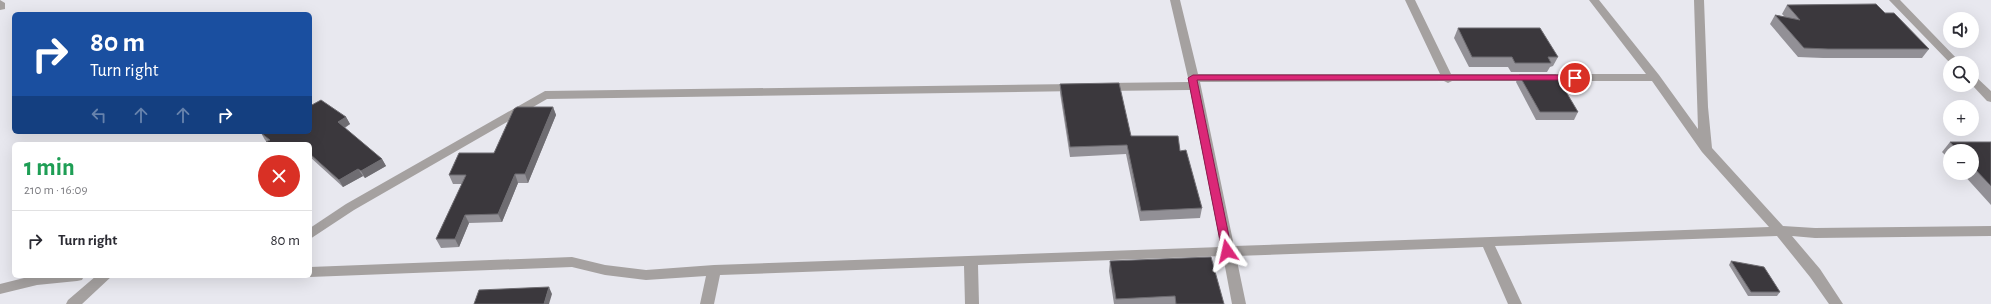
<!DOCTYPE html>
<html lang="en">
<head>
<meta charset="utf-8">
<style>
	:root { --surface:#fff; --page:#f7f7f7; --text:#2b2b33; --muted:#7c7c81; --line:#e1e1e2 }
	body { margin:0; font-family:"Alegreya Sans",sans-serif; background:var(--page); color:var(--text); height:100vh; display:flex; flex-direction:column; font-size:15px; white-space:nowrap }
	* { box-sizing:border-box; margin:0 }
	p { font-size:13px; color:var(--muted) }
	.icon { flex:none; width:22px; height:22px; fill:none; stroke:currentColor; stroke-width:2; stroke-linecap:round; stroke-linejoin:round }
	.map { position:relative; flex:1; overflow:hidden }
	.sheet { position:absolute; left:12px; top:142px; width:300px; height:136px; display:flex; flex-direction:column; background:var(--surface); border-radius:6px; box-shadow:0 4px 16px #0002 }
	.sheet>* { flex:none }
	.hud { position:absolute; left:12px; top:12px; width:300px; height:122px; border-radius:6px; box-shadow:0 4px 16px #0002; background:#1a4fa0; color:#fff; overflow:hidden }
	.buttons { position:absolute; left:1943px; top:12px; display:grid; gap:8px }
	.buttons a { display:grid; place-items:center; width:36px; height:36px; border-radius:50%; background:var(--surface); box-shadow:0 4px 16px #0002; font-size:20px }
	.pin { position:absolute; display:grid; place-items:center; width:34px; height:34px; color:#fff; margin:-17px; border:2px solid #fff; border-radius:50%; box-shadow:0 1px 4px #0007 }
	.me { position:absolute; width:44px; margin:-22px; rotate:349deg; stroke-linejoin:round; filter:drop-shadow(0 0 3px #0008) }
	.turn { display:flex; align-items:center; gap:14px; height:84px; padding:0 12px; font-size:18px }
	.turn .icon { width:52px; height:52px; stroke-width:2.5 }
	.turn b { display:block; font-size:28px; line-height:34px }
	.lanes { display:flex; align-items:center; height:38px; padding:0 12px; background:#0003; justify-content:center; gap:20px; direction:ltr }
	.lanes .off { opacity:.35 }
	.round { display:grid; place-items:center; flex:none; width:42px; height:42px; border-radius:21px; background:var(--page) }
	.summary { display:flex; align-items:center; justify-content:space-between; height:68px; padding:0 12px }
	h1 { font-size:24px; font-weight:600; line-height:30px; color:#1e9e55 }
	ul { padding:0; list-style:none }
	li { display:flex; align-items:center; gap:12px; height:60px; padding:0 12px; border-top:1px solid var(--line) }
	li div { flex:1 }
	li b { display:block; font-size:15px }
	li em { font-style:normal }
	.map>svg:first-child { display:block }
	.lines { fill:none; stroke-linecap:round; stroke-linejoin:round }
	.minor { fill:#a5a1a0; fill-rule:evenodd }
	.wall { fill:#929096 }
	.shaded-wall { fill:#6f6d72 }
	.building { fill:#3b383d; stroke:#6f6d72 }
	.route { fill:#db2777; stroke:#8e194d }
</style>
</head>
<body>
<div class="map">
<svg width="1991" height="304" viewBox="0 0 1991 304">
	<rect width="100%" height="100%" fill="#e8e8ef"/>
	<g class="lines">
		<path class="minor" d="M 0,0 L 5,3 L 5,9 L 0,10 Z
			M 1170,0 L 1180,0 L 1198,74 L 1440,74 L 1405,0 L 1415,0 L 1451,74 L 1646,74 L 1589,0 L 1599,0 L 1659,75 L 1698,129 L 1694,0 L 1704,0 L 1708,107 L 1712,148 L 1783,226 L 1815,228 L 1991,226 L 1991,236 L 1815,238 L 1792,236 L 1820,269 L 1843,304 L 1829,304 L 1810,277 L 1777,236 L 1495,246 L 1522,304 L 1508,304 L 1483,247 L 1236,256 L 1246,304 L 1232,304 L 1223,256 L 978,265 L 979,304 L 965,304 L 964,266 L 720,275 L 714,304 L 700,304 L 706,276 L 646,280 L 605,275 L 572,267 L 310,277 L 307,276 L 310,276 L 310,267 L 572,257 L 605,265 L 646,270 L 714,265 L 1221,247 L 1190,90 L 1104,91 L 1098,87 L 1104,83 L 1189,82 ZM 1444,81 L 1448,83 L 1452,81 L 1652,81 L 1702,152 L 1769,227 L 1234,246 L 1200,82 Z
			M 1889,0 L 1900,0 L 1961,63 L 1950,63 Z
			M 1972,75 L 1976,77 L 1991,91 L 1991,102 L 1987,101 L 1972,85 Z
			M 1075,84 L 1081,88 L 1079,91 L 547,99 L 354,210 L 310,239 L 310,228 L 346,204 L 545,91 Z
			M 32,276 L 84,276 L 82,280 L 77,281 L 37,285 L 0,294 L 0,284 Z
			M 96,276 L 112,276 L 82,304 L 66,304 L 68,300 Z"/>
	</g>
	<path class="wall" d="M 1787,5 L 1885,13 L 1929,49 L 1922,58 L 1823,58 L 1798,57 L 1770,24 L 1775,15 L 1785,17 L 1782,14 Z
		M 1458,28 L 1558,57 L 1553,66 L 1550,67 L 1547,72 L 1511,72 L 1508,67 L 1469,67 L 1454,38 Z
		M 1519,75 L 1578,112 L 1574,120 L 1536,120 L 1516,82 Z
		M 1060,84 L 1131,136 L 1202,208 L 1200,218 L 1140,221 L 1126,154 L 1070,157 L 1060,93 Z
		M 553,107 L 556,115 L 528,183 L 518,183 L 502,222 L 469,223 L 459,247 L 441,248 L 436,239 L 462,184 L 453,184 L 449,175 L 494,153 Z
		M 346,117 L 350,124 L 345,128 L 382,159 L 386,166 L 365,178 L 363,176 L 343,187 L 310,157 L 310,144 L 268,144 L 266,142 L 267,142 L 265,140 L 261,133 Z
		M 1950,142 L 1991,142 L 1991,205 L 1962,173 L 1972,173 L 1972,151 L 1950,151 L 1950,160 L 1942,152 Z
		M 1110,261 L 1224,304 L 1114,304 L 1109,271 Z
		M 1731,261 L 1780,292 L 1777,296 L 1748,296 L 1729,265 Z"/>
	<path class="shaded-wall" d="M 553,107 L 556,115 L 528,183 L 525,174 Z
		M 346,117 L 350,124 L 342,129 L 338,122 Z
		M 382,159 L 386,166 L 365,178 L 361,171 Z
		M 358,169 L 363,176 L 343,187 L 339,180 Z
		M 515,174 L 518,183 L 502,222 L 498,214 Z
		M 465,215 L 469,223 L 459,247 L 455,239 Z
		M 549,287 L 552,294 L 549,304 L 544,304 Z"/>
	<path class="building" d="M 1876,4 L 1885,13 L 1894,13 L 1929,49 L 1828,49 L 1804,48 L 1775,15 L 1800,20 L 1787,5 Z
		M 1458,28 L 1540,28 L 1558,57 L 1548,57 L 1551,63 L 1515,63 L 1512,57 L 1472,57 Z
		M 1519,75 L 1556,75 L 1578,112 L 1540,112 Z
		M 1119,83 L 1131,136 L 1178,136 L 1180,151 L 1186,150 L 1202,208 L 1141,211 L 1127,145 L 1070,147 L 1060,84 Z
		M 321,100 L 346,117 L 338,122 L 382,159 L 361,171 L 358,169 L 339,180 L 310,154 L 310,144 L 269,144 L 266,142 L 270,140 L 261,133 L 262,132 L 310,132 L 310,106 Z
		M 517,107 L 553,107 L 525,174 L 515,174 L 498,214 L 465,215 L 455,239 L 436,239 L 466,175 L 449,175 L 459,153 L 494,153 L 514,109 Z
		M 1950,142 L 1991,142 L 1991,186 L 1972,166 L 1972,151 L 1958,151 Z
		M 1211,257 L 1224,304 L 1176,304 L 1175,296 L 1116,299 L 1110,261 Z
		M 1731,261 L 1764,267 L 1780,292 L 1751,292 Z
		M 549,287 L 544,304 L 474,304 L 479,290 Z"/>
	<path class="route" d="M 1193,75 L 1575,75 L 1579,78 L 1575,80 L 1197,80 L 1232,251 L 1227,254 L 1222,251 L 1188,78 Z"/>
</svg>
<div class="buttons">
<a><svg class="icon" aria-label="sound" viewBox="0 0 24 24"><path d="M4 9h4l5-4v14l-5-4H4zM17 9q2 3 0 6"/></svg></a>
<a><svg class="icon" aria-label="search" viewBox="0 0 24 24"><circle cx="10" cy="10" r="6"/><path d="M15 15l6 6"/></svg></a>
<a>+</a>
<a>−</a>
</div>
<div class="pin" style="left:1575px;top:78px;background:#d93025"><svg class="icon" aria-label="arrive" viewBox="0 0 24 24"><path d="M6 21V4h12l-3 4 3 4H6"/></svg></div>
<svg class="me" style="left:1227px;top:251px" viewBox="-20 -20 40 40"><path d="M0-17L14 15 0 8-14 15z" fill="#db2777" stroke="#fff" stroke-width="4"/></svg>
<div class="hud">
<div class="turn"><svg class="icon" aria-label="right" viewBox="0 0 24 24"><path d="M7 20v-9h11M14 6l5 5-5 5"/></svg><div><b>80 m</b>Turn right</div></div>
<div class="lanes"><svg class="icon off" aria-label="left" viewBox="0 0 24 24"><path d="M17 20v-9H6M10 6l-5 5 5 5"/></svg><svg class="icon off" aria-label="ahead" viewBox="0 0 24 24"><path d="M12 20V5M6 11l6-6 6 6"/></svg><svg class="icon off" aria-label="ahead" viewBox="0 0 24 24"><path d="M12 20V5M6 11l6-6 6 6"/></svg><svg class="icon" aria-label="right" viewBox="0 0 24 24"><path d="M7 20v-9h11M14 6l5 5-5 5"/></svg></div>
</div>
<section class="sheet">
<div class="summary"><div><h1>1 min</h1><p>210 m · 16:09</p></div><a class="round" style="background:#d93025;color:#fff"><svg class="icon" aria-label="close" viewBox="0 0 24 24"><path d="M6 6l12 12M18 6L6 18"/></svg></a></div>
<ul>
<li><svg class="icon" aria-label="right" viewBox="0 0 24 24"><path d="M7 20v-9h11M14 6l5 5-5 5"/></svg><div><b>Turn right</b></div><em>80 m</em></li>
</ul>
</section>
</div>
</body>
</html>
